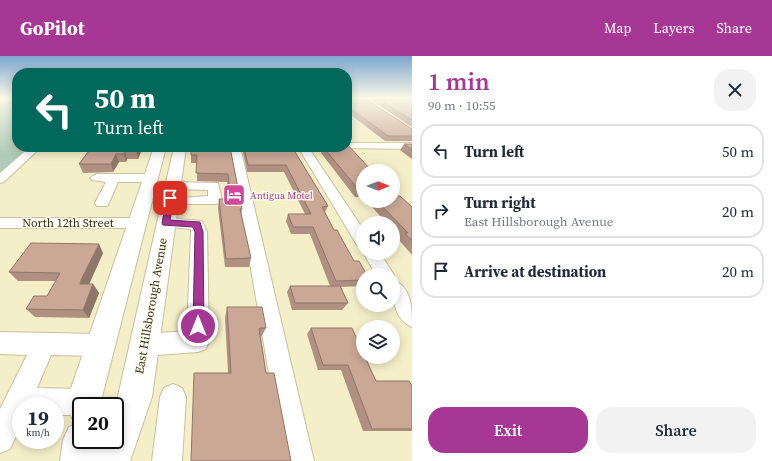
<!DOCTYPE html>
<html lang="en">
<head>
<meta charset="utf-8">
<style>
	:root { --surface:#fff; --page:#f2f2f3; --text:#1f2937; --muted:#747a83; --line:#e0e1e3; --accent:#a73795 }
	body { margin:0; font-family:"Source Serif 4",serif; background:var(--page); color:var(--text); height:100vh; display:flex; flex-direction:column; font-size:15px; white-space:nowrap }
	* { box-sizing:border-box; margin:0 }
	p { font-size:13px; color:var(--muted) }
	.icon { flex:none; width:22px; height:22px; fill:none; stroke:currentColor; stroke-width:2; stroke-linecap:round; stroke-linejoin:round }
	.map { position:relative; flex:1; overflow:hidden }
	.drawer { display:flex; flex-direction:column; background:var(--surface); width:360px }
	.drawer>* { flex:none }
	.top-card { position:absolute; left:12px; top:12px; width:340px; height:84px; border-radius:16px; box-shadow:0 2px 10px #0003; background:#00695c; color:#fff; overflow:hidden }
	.needle { width:26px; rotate:90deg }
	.tools { position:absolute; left:356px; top:108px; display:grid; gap:8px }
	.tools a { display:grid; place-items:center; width:44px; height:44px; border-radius:50%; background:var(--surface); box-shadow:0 2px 10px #0003; font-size:20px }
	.speed { position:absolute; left:12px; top:341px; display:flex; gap:8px; font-size:20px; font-weight:700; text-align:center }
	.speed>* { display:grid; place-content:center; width:52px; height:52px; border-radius:50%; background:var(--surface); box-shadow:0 2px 10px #0003; line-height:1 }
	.speed small { font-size:10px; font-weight:400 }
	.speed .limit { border:2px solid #111; border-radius:6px; background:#fff; color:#111 }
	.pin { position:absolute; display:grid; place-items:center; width:34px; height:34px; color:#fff; margin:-17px; border-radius:8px; box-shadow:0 2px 6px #0006 }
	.me { position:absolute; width:44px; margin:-22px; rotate:0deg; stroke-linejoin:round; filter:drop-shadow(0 0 3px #0008) }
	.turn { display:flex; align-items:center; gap:14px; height:84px; padding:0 16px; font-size:18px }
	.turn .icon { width:52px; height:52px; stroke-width:2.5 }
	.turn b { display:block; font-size:28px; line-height:34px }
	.round { display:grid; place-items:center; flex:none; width:42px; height:42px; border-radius:16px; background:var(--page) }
	.headline { display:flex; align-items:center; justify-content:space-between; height:68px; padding:0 16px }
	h1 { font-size:24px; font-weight:600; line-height:30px; color:var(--accent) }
	.cta { display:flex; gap:8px; margin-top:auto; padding:8px 16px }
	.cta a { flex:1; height:46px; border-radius:16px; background:var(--accent); color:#fff; font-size:16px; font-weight:600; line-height:46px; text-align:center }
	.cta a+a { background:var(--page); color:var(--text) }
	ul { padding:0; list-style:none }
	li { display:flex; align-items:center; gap:12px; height:54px; margin:0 8px 6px; padding:0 8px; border:2px solid var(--line); border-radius:16px }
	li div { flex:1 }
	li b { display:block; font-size:15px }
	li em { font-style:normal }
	header { display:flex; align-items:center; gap:24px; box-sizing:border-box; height:56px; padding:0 20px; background:var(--accent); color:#fff }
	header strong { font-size:19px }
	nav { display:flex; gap:22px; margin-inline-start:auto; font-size:14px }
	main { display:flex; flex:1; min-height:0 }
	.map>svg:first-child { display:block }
	.green { fill:#adcbb7 }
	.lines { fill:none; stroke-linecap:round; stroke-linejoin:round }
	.minor-casing { stroke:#c7c09c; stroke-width:2 }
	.major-casing { stroke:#c7c09c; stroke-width:2 }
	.minor { fill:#fff; fill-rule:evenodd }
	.major { fill:#fff; fill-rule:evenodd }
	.wall { fill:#af9081 }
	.shaded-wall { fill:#8e7669 }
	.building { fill:#cba896; stroke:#8e7669 }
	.route { fill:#a73795; stroke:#6d2461 }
	.labels { text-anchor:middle; stroke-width:3; stroke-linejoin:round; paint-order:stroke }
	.far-hotel-label { font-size:10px; fill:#b23c85; stroke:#fefbec; text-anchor:start }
	.street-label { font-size:12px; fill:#323021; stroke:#fefbec }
</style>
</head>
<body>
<header>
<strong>GoPilot</strong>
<nav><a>Map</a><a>Layers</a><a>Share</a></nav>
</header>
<main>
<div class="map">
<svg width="412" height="405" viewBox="0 0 412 405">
	<rect width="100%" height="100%" fill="#f5efc9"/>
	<path class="green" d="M 3,45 L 17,45 L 17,91 L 33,91 L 0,120 L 0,46 Z"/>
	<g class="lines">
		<g class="minor-casing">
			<path id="minor" d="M 0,42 L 7,42 L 0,46 Z
				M 347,87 L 412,87 L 412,93 L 344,92 L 347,91 Z
				M 30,91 L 41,91 L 4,126 L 0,127 L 0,117 Z
				M 230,91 L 240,91 L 314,405 L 284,405 Z
				M 298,91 L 308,91 L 363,173 L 363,191 L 357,189 Z
				M 96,118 L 151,118 L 157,122 L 151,126 L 118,126 L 109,147 L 107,150 L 97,150 L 95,147 L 106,126 L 92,124 L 90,122 Z
				M 173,126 L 218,127 L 222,144 L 220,147 L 215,148 L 182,148 L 180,145 L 182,142 L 208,140 L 208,134 L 169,133 L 167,130 Z
				M 0,162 L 137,162 L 142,164 L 144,167 L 142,170 L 137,172 L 0,172 Z
				M 166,162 L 202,165 L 207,176 L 209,285 L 206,293 L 198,296 L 144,300 L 136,297 L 133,289 L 136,281 L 144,278 L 187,275 L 191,176 L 191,173 L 161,170 L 159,167 L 161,164 Z
				M 363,196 L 380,197 L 394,219 L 393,221 L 393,219 L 376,219 Z
				M 393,224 C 412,231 412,253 412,271 C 393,263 393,242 393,224 Z
				M 0,276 L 100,278 L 108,281 L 111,289 L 108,297 L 100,300 L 51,299 L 37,332 L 85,333 L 94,337 L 98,346 L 96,350 L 81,350 L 81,359 L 55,359 L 55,350 L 21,350 L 21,369 L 10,393 L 0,397 L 0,353 L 27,299 L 0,298 Z
				M 173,328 L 182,332 L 186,341 L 182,405 L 152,405 L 160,341 L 164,332 Z"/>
		</g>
		<g class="major-casing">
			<path id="major" d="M 154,91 L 166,91 L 102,341 L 101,350 L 81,350 L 81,384 L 115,384 L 114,350 L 118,340 L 174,91 L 186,91 L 152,341 L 130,405 L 60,405 L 63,384 L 69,371 L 81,366 L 72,362 L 67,350 L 68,341 Z"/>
		</g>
		<use href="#minor" class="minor"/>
		<use href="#major" class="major"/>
	</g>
	<path class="wall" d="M 347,42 L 412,73 L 412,85 L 385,85 L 347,56 Z
		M 368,42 L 412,42 L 412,71 Z
		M 404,88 L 412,88 L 412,103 L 400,94 Z
		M 48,91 L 143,91 L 138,103 L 127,103 L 126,106 L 119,106 L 113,116 L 83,117 L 79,108 L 88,95 L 50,95 Z
		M 230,91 L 242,153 L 241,159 L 251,202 L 249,211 L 225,211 L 218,152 L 219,143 L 229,143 L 227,126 L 197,125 L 197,107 L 191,107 L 191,99 Z
		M 243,91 L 292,91 L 328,150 L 325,156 L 334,174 L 363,219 L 363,230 L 341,231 L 348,247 L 342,254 L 292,254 L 287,236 L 290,230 L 330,230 L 310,178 L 291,178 L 286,165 L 288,158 L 305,158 L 284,116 L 247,116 L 243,96 Z
		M 323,91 L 363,115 L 363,141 L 355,141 L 321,97 Z
		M 398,140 L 412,151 L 412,199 L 399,184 L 400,183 L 393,175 L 393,167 L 386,167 L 367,145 L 393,145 Z
		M 103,197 L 89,228 L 93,228 L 99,237 L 89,262 L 35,261 L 26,253 L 47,240 L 56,225 L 18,225 L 9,216 Z
		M 227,251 L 266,272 L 261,281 L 266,317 L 228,317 L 225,262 Z
		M 311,272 L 376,325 L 412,330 L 412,375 L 363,375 L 341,314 L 318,314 L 307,278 Z"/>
	<path class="shaded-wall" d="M 138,91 L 143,91 L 138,103 L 136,94 Z
		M 125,94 L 127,103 L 126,106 L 124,98 Z
		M 116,98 L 119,106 L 113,116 L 111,108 Z
		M 99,188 L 103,197 L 87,233 L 80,228 L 81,224 Z
		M 93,228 L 99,237 L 89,262 L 83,254 Z"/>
	<path class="building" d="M 347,42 L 364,42 L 412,73 L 412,80 L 388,80 L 347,50 Z
		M 377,42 L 412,42 L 412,64 Z
		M 347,88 L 372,115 L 363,115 L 363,134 L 359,134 L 323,91 L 347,91 Z
		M 404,88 L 412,88 L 412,94 Z
		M 92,91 L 138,91 L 136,94 L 125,94 L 124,98 L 116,98 L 111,108 L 79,108 Z
		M 191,91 L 230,91 L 242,153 L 240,153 L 251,202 L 226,203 L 219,143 L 231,143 L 228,118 L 196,117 L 197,99 L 191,99 Z
		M 244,91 L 292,91 L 328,150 L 322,151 L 334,174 L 337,174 L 354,205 L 359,205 L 367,219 L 363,219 L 363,224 L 336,225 L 313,171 L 293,171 L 288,158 L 311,158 L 286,109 L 248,109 Z
		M 393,136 L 398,140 L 400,140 L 412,151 L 412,185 L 405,177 L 408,177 L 377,145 L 393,145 Z
		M 31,187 L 99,188 L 81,224 L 80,228 L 93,228 L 83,254 L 26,253 L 34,240 L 47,240 L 60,217 L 9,216 Z
		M 290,230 L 340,230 L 348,247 L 295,247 Z
		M 227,251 L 262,251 L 266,272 L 260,272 L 259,273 L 266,317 L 274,317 L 291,405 L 191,405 L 194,317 L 231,317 Z
		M 311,272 L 352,272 L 363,297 L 363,301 L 365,301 L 376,325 L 409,325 L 412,330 L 412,373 L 372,373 L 348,309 L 323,309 Z"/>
	<linearGradient id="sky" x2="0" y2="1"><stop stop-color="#7da6d0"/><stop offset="0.42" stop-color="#faf8e7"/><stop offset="1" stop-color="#faf8e7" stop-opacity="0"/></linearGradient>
	<rect width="412" height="99" fill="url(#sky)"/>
	<path class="route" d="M 170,140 L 174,142 L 170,164 L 200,166 L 203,176 L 204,270 L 203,273 L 198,275 L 194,273 L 193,270 L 195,176 L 193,171 L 163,169 L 162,167 L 167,142 Z"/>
	<defs>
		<g id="hotel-square" transform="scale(1.15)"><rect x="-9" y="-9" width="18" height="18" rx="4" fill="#d1479c" stroke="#fefbec"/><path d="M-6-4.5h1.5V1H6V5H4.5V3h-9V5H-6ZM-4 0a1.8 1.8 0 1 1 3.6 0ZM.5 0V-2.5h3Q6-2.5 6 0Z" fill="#fff"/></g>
	</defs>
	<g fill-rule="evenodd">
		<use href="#hotel-square" x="234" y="139"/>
	</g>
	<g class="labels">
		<g class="far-hotel-label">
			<text x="250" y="143">Antigua Motel</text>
		</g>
		<g class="street-label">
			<text x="68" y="171">North 12th Street</text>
			<text transform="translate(151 250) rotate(-80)" y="4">East Hillsborough Avenue</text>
		</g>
	</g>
</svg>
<div class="tools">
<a><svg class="needle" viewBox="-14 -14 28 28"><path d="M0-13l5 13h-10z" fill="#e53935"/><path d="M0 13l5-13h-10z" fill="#747a83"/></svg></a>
<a><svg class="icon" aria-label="sound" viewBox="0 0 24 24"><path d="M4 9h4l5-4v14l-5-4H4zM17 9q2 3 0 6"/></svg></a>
<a><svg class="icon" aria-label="search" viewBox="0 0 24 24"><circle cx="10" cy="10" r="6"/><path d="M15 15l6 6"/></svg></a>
<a><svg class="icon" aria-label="layers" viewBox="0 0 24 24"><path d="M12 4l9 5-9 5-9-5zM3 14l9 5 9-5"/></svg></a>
</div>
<div class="speed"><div>19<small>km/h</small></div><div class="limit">20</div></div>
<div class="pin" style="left:170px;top:142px;background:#d93025"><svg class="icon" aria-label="arrive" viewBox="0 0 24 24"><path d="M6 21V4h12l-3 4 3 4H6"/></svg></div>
<svg class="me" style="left:198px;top:270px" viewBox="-20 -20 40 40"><circle r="17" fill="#a73795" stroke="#fff" stroke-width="3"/><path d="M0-11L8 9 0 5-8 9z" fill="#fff"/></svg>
<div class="top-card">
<div class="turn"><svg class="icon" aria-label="left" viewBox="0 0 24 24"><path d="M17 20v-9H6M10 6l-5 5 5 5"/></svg><div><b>50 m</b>Turn left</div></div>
</div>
</div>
<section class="drawer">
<div class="headline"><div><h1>1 min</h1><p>90 m · 10:55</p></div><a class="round"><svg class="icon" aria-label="close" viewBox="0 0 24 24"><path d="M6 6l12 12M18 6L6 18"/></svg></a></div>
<ul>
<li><svg class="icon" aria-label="left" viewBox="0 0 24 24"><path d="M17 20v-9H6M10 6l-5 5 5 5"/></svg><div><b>Turn left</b></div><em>50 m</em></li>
<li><svg class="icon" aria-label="right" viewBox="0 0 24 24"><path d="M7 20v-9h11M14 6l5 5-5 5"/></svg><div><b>Turn right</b><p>East Hillsborough Avenue</p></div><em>20 m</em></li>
<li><svg class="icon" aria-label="arrive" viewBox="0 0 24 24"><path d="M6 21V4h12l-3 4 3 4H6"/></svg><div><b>Arrive at destination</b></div><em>20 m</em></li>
</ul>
<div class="cta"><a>Exit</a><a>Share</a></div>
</section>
</main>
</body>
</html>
